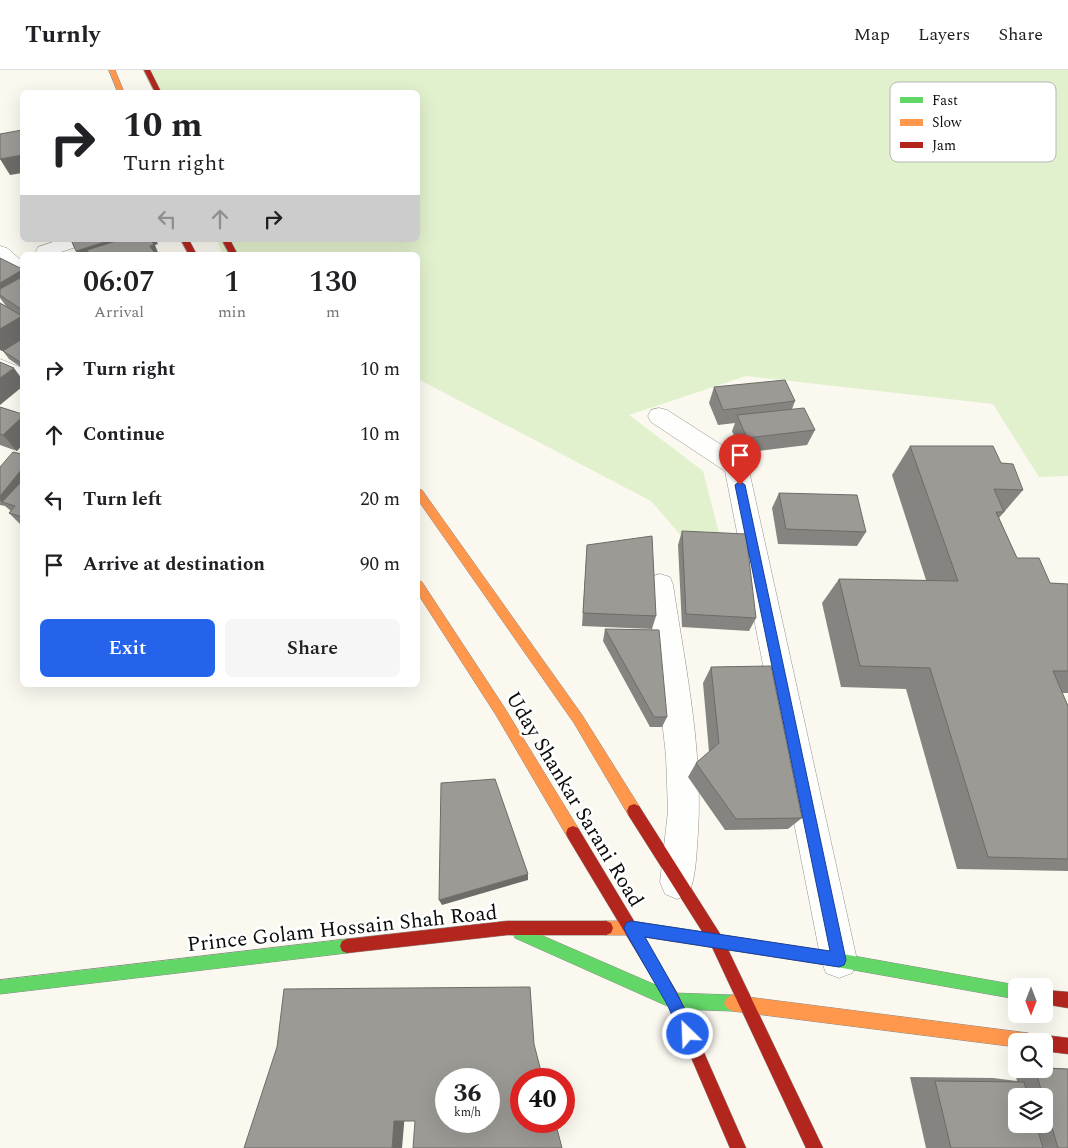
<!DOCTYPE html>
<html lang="en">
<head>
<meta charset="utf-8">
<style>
	:root { --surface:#fff; --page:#f6f6f6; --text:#202124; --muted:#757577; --line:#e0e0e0; --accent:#2563eb }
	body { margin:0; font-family:Spectral,serif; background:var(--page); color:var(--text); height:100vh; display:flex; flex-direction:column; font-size:19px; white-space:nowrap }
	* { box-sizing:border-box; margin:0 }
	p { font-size:16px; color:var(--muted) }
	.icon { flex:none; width:28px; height:28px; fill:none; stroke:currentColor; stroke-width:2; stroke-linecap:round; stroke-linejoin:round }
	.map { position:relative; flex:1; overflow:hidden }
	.details { position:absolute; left:20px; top:182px; width:400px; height:435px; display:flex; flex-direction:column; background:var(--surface); border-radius:8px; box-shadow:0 5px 20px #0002 }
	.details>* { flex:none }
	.guide { position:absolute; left:20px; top:20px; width:400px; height:152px; border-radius:8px; box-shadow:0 5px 20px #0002; background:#fff; color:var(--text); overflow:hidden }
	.needle { width:32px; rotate:180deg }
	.controls { position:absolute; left:1008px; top:908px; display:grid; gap:10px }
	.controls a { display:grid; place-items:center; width:45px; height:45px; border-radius:8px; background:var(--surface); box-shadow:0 5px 20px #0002; font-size:25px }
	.speed { position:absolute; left:435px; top:998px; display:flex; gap:10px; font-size:25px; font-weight:700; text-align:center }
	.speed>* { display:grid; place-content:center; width:65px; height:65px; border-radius:50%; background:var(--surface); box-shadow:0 5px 20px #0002; line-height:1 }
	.speed small { font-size:12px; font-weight:400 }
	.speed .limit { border:8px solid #d22; background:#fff; color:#111 }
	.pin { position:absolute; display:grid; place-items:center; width:42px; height:42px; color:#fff; margin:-51px -21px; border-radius:50% 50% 50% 0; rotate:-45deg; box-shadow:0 0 5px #0007 }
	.pin .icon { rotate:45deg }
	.me { position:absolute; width:55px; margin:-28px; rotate:336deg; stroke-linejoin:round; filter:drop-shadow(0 0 4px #0008) }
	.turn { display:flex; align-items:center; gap:18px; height:105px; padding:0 20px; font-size:22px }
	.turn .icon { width:65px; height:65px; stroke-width:2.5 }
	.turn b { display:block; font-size:35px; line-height:42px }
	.lanes { display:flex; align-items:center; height:48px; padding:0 20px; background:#0003; justify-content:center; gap:25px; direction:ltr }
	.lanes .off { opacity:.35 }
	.eta { display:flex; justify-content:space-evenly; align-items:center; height:85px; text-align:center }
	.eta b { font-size:30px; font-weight:600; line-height:35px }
	.action { display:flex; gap:10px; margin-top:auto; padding:10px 20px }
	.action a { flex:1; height:58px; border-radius:8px; background:var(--accent); color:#fff; font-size:20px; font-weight:600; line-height:58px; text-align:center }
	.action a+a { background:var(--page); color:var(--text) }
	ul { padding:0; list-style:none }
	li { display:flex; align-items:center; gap:15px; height:65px; padding:0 20px }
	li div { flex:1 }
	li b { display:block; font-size:19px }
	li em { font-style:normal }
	header { display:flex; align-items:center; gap:30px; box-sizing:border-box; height:70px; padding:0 25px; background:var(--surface); border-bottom:1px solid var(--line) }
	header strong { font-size:24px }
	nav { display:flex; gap:28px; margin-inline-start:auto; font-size:18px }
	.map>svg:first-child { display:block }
	.green { fill:#e1f0cd }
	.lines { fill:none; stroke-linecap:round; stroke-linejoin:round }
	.street-casing { stroke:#93928e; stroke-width:1 }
	.fast-casing { stroke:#898884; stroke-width:1 }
	.slow-casing { stroke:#898884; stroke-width:1 }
	.jam-casing { stroke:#898884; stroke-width:1 }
	.street { fill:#fefefd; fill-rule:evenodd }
	.fast { fill:#63d668; fill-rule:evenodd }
	.slow { fill:#ff974d; fill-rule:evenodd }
	.jam { fill:#b3261e; fill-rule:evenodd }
	.wall { fill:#868480; fill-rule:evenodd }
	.shaded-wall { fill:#6d6c68 }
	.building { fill:#9c9a95; stroke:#6d6c68; fill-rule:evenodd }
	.route { fill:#2563eb; stroke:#184099 }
	.labels { text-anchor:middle; stroke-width:5; stroke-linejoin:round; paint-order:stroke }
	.near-street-label { font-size:21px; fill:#0b0b0b; stroke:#fff }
	.key { fill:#fff; stroke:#b6b6b6; stroke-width:1 }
	.key-label { font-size:14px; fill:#0b0b0b }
</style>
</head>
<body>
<header>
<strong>Turnly</strong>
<nav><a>Map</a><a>Layers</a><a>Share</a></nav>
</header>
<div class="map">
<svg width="1068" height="1078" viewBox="0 0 1068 1078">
	<rect width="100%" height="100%" fill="#faf8ef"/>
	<path class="green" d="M 144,0 L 1068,0 L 1068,406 L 1039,407 L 993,334 L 746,306 L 629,345 L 703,401 L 720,467 L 684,469 L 651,431 L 418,309 L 418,185 L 223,185 L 217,170 L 418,170 L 418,22 L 154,22 Z"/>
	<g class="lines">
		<g class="street-casing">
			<path id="street" d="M 59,170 L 87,170 L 85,174 L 52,185 L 38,185 L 36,181 L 38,177 Z
				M 0,176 L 7,178 L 22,191 L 22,205 L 15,203 L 0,193 Z
				M 0,289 L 22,298 L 22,314 L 0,305 Z
				M 659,338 L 667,340 L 745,390 L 748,396 L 857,890 L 852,903 L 839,908 L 826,903 L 821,890 L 725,401 L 651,352 L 648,346 L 651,340 Z
				M 660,504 L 670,507 L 673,515 C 686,601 705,689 697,776 C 696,792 695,808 689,824 L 677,829 L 665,824 L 660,812 L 668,741 L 666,686 L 647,515 L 650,507 Z"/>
		</g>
		<g class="fast-casing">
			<path id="fast" d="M 520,856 L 674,923 L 732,925 L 737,928 L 740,933 L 737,938 L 732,941 L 674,939 L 515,868 L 513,863 L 515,858 Z
				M 347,869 L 352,871 L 354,876 L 352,881 L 347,883 L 0,924 L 0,910 Z
				M 820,880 L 1016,915 L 1020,916 L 1016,916 L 1016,929 L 820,894 L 815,892 L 813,887 L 815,882 Z"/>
		</g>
		<g class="slow-casing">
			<path id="slow" d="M 109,0 L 115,0 L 124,22 L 118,22 Z
				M 418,419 L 422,420 L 582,645 L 639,736 L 641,741 L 639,746 L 634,748 L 629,746 L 574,653 L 418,430 Z
				M 418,510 L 422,512 L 504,637 L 578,758 L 580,763 L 578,768 L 573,770 L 568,768 L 496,645 L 418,524 Z
				M 606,851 L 631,851 L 820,880 L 825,882 L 827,887 L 825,892 L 820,894 L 631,865 L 606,865 L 601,863 L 599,858 L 601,853 Z
				M 732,925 L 1028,963 L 1033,966 L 1036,971 L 1016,971 L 1016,977 L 732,941 L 727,938 L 724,933 L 727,928 Z"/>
		</g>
		<g class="jam-casing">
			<path id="jam" d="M 144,0 L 150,0 L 161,22 L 155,22 Z
				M 181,170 L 189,170 L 197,185 L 189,185 Z
				M 222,170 L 230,170 L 238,185 L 230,185 Z
				M 634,734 L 639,736 L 722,867 L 823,1078 L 806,1078 L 712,877 L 629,746 L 627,741 L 629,736 Z
				M 573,756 L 578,758 L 679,926 L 746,1078 L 730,1078 L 669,936 L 568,768 L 566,763 L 568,758 Z
				M 507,851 L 606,851 L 611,853 L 613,858 L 611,863 L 606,865 L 507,865 L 347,883 L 342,881 L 340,876 L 342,871 L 347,869 Z
				M 1044,920 L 1068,922 L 1068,938 L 1044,934 Z
				M 1044,965 L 1068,968 L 1068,984 L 1044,981 L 1044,971 L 1037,971 L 1039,968 Z"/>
		</g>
		<use href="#street" class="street"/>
		<use href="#fast" class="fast"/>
		<use href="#slow" class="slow"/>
		<use href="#jam" class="jam"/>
	</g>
	<path class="wall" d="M 0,188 L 22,199 L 22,298 L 9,289 L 3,281 L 2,281 L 0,280 L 0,233 L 6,236 L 0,228 Z
		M 714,317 L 795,331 L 792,339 L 815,360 L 807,375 L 741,383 L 732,361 L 735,353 L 718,355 L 709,333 Z
		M 0,337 L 22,344 L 22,375 L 17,381 L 0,375 Z
		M 910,376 L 1001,393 L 1023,420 L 999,448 L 1017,488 L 1050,513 L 1068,514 L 1068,623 L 1062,623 L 1068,636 L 1068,801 L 957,799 L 906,619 L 841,617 L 822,533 L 839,509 L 926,510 L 892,405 Z
		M 22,384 L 22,456 L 9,443 L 11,441 L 5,436 L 0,435 L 0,397 Z
		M 779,423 L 866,462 L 857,476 L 778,474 L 772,438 Z
		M 682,461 L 756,548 L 749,561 L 682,557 L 678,475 Z
		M 587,475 L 656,546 L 652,559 L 582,556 Z
		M 605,559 L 667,647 L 662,657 L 650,657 L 603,571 Z
		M 711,597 L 802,748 L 788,759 L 725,760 L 688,707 L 696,693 L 709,682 L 703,613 Z
		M 1013,996 L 1016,996 L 1016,999 L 1044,999 L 1044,997 L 1068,999 L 1068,1078 L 926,1078 L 910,1007 L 993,1008 L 1017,1011 ZM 1016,1026 L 1044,1026 L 1044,1054 L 1016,1054 Z"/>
	<path class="shaded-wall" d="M 22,85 L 22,103 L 10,105 L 0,89 Z
		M 111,170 L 156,170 L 158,174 L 155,175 L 159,185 L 79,185 L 76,181 Z
		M 22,200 L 22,223 L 0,221 L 0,213 Z
		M 22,246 L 22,269 L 2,281 L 0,279 L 0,259 Z
		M 14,298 L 22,309 L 22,317 L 0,335 L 0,308 Z
		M 22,347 L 22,375 L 17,381 L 3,365 Z
		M 22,399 L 22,415 L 2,432 L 0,430 L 0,426 Z
		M 528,804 L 528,810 L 442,835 L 439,830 Z
		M 405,1043 L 402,1078 L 392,1078 L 394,1051 Z"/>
	<path class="building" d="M 22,60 L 22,85 L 0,89 L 0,64 Z
		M 71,170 L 111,170 L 76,181 Z
		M 119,170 L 151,170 L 154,175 L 150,176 L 156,185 L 90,185 L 87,180 Z
		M 0,188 L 22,199 L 22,200 L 0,213 Z
		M 20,208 L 22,210 L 22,240 L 0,225 L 0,219 Z
		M 0,233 L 22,246 L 0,259 Z
		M 22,269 L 22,285 L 21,286 L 22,288 L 22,291 L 20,292 L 3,281 Z
		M 0,292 L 14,298 L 0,308 Z
		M 785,310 L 795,331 L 723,340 L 714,317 Z
		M 0,337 L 22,344 L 22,347 L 3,365 L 0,364 Z
		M 804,338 L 815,360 L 747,368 L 737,345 Z
		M 910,376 L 993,376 L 1001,393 L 1013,394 L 1023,420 L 994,419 L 1004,442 L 996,442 L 1017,488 L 1039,488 L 1050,513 L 1068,514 L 1068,601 L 1053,601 L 1068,636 L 1068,789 L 988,787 L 930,598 L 860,596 L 839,509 L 958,511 Z
		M 13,382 L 22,384 L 22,399 L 0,426 L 0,397 Z
		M 22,411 L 22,447 L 9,443 L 15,436 L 2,432 Z
		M 779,423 L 857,425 L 866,462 L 786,459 Z
		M 682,461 L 746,464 L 756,548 L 686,544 Z
		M 652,466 L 656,546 L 583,543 L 587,475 Z
		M 605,559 L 659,560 L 667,647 L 654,647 Z
		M 771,596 L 802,748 L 736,749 L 696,693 L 719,673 L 711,597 Z
		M 495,709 L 528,804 L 439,830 L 441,713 Z
		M 530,917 L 534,974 L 543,1009 L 521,1009 L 521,1051 L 555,1051 L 562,1078 L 413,1078 L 415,1051 L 394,1051 L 392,1078 L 244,1078 L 277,977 L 284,919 ZM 446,1009 L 489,1009 L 489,1051 L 446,1051 Z
		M 1044,998 L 1068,999 L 1068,1078 L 1058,1078 L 1044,1030 L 1044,1026 L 1043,1026 L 1035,999 Z
		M 935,1011 L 1024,1012 L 1028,1026 L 1016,1026 L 1016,1054 L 1036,1054 L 1043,1078 L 951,1078 Z"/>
	<path class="route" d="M 740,411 L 745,415 L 846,890 L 844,895 L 839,897 L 645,867 C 663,899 682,930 696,964 L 694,969 L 688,971 L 682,969 L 668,936 L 626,863 L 624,858 L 626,853 L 631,851 L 830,881 L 735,415 Z"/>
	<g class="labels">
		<g class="near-street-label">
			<text transform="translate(575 729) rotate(59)" y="7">Uday Shankar Sarani Road</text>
			<text transform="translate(342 858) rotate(-6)" y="7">Prince Golam Hossain Shah Road</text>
		</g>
	</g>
	<rect x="890" y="12" width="166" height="80" rx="8" class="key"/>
	<rect x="900" y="27" width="23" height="6" fill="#63d668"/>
	<rect x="900" y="49" width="23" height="7" fill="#ff974d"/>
	<rect x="900" y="72" width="23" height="6" fill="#b3261e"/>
	<g class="key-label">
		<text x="932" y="35">Fast</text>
		<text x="932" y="57">Slow</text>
		<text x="932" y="80">Jam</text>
	</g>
</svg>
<div class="controls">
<a><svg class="needle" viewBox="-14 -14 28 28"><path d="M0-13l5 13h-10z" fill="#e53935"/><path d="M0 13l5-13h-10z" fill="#757577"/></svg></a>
<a><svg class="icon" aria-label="search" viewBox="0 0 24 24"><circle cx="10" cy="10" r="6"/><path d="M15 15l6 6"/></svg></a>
<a><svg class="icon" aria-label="layers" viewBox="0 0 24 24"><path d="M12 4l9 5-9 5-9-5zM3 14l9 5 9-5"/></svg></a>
</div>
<div class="speed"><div>36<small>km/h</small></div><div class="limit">40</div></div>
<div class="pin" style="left:740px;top:415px;background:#d93025"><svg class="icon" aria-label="arrive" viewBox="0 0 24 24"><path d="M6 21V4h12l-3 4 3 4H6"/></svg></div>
<svg class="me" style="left:688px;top:964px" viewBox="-20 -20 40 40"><circle r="17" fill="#2563eb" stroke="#fff" stroke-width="3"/><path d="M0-11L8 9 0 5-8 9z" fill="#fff"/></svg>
<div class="guide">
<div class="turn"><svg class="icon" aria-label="right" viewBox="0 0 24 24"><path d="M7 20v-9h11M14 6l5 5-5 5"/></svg><div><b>10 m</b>Turn right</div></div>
<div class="lanes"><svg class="icon off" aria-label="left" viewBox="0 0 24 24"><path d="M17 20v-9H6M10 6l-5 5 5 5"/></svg><svg class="icon off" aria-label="ahead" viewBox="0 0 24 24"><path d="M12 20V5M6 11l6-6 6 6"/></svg><svg class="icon" aria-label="right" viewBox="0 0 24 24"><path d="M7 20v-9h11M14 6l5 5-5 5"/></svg></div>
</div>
<section class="details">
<div class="eta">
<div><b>06:07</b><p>Arrival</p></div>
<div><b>1</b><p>min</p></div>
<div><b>130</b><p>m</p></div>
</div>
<ul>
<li><svg class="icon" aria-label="right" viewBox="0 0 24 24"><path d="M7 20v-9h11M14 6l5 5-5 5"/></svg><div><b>Turn right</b></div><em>10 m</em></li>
<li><svg class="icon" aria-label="ahead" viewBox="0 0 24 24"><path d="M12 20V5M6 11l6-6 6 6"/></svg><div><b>Continue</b></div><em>10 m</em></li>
<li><svg class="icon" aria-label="left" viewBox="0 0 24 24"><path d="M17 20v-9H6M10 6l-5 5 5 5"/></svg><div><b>Turn left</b></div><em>20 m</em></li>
<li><svg class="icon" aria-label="arrive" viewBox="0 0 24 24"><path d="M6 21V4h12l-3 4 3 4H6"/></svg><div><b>Arrive at destination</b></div><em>90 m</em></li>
</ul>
<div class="action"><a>Exit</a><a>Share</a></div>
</section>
</div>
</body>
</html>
